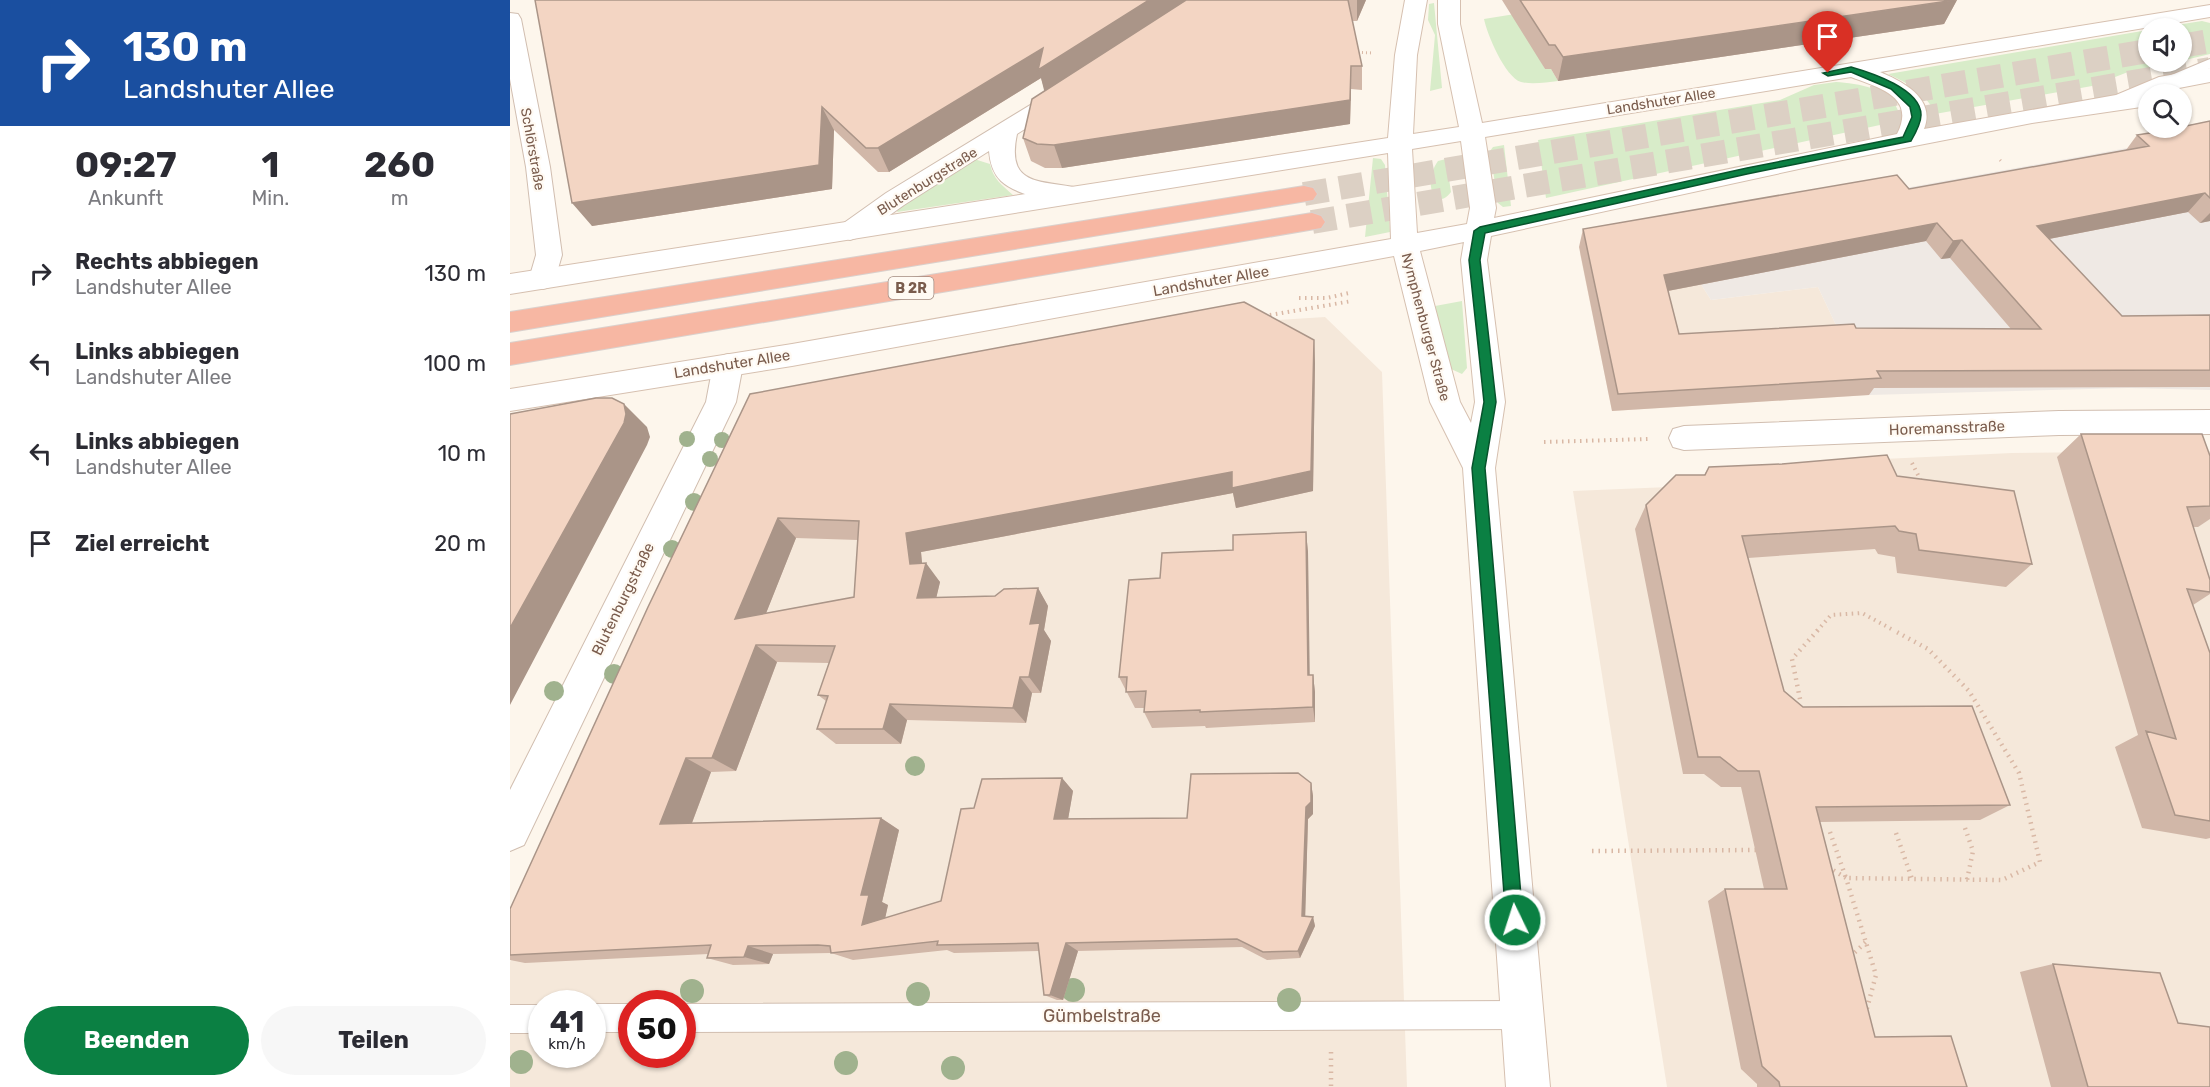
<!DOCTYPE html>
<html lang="de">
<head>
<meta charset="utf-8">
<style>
	:root { --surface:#fff; --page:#f7f7f7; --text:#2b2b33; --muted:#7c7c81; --accent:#0b8043 }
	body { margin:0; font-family:Rubik,sans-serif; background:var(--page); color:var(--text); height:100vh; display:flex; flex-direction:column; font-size:22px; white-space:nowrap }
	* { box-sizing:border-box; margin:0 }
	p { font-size:20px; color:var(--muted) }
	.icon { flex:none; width:33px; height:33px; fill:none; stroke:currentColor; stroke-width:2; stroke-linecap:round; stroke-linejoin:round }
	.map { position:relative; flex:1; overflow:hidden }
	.sheet { display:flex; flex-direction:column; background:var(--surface); width:510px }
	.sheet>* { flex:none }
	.top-card { background:#1a4fa0; color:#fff; overflow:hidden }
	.controls { position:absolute; left:1628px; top:18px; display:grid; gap:12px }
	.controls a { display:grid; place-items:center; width:54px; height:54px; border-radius:50%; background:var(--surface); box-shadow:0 2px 4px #0004; font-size:30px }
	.speed { position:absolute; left:18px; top:990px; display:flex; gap:12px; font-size:30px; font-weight:700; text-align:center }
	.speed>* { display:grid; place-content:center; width:78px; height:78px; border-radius:50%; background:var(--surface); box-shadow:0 2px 4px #0004; line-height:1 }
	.speed small { font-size:15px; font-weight:400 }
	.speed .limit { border:9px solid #d22; background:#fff; color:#111 }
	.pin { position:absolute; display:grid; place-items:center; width:51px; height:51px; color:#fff; margin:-62px -26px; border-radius:50% 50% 50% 0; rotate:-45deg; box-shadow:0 0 6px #0007 }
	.pin .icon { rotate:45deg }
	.me { position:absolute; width:66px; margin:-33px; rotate:356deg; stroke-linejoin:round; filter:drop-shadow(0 0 4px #0008) }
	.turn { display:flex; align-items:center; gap:21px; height:126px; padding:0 24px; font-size:27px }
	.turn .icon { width:78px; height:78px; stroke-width:2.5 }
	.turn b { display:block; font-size:42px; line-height:51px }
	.eta { display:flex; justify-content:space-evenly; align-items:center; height:102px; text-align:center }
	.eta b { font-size:36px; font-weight:700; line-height:42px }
	.action { display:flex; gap:12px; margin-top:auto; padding:12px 24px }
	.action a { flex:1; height:69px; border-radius:36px; background:var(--accent); color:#fff; font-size:24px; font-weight:700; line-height:69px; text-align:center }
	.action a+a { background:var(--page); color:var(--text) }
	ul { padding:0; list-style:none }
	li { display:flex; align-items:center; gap:18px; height:90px; padding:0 24px }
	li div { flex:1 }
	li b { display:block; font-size:22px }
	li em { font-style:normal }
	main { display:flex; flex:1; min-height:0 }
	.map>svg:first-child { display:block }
	.residential { fill:#f5e8da; fill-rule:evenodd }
	.industrial { fill:#efe9e4 }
	.green { fill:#d8ecc9 }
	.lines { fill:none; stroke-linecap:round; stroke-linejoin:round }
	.highway-tunnel { stroke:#dcd0c4; stroke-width:24; stroke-dasharray:24 12; stroke-linecap:butt }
	.lane-casing { stroke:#d1beb0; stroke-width:2 }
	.street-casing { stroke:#d1beb0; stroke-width:2 }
	.secondary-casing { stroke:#d6c0b0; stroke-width:2 }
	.highway-casing { stroke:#dad1cd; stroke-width:2 }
	.path-far2 { stroke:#d9b8a5; stroke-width:3; stroke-dasharray:1 3; stroke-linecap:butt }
	.path-far1 { stroke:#d9b8a5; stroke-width:4; stroke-dasharray:1.5 4.5; stroke-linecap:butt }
	.path { stroke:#d9b8a5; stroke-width:4.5; stroke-dasharray:1.5 5; stroke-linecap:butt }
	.lane { fill:#fff; fill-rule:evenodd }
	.street { fill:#fff; fill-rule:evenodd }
	.secondary { fill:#fff; fill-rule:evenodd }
	.highway { fill:#f7b7a3; fill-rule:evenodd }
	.tree { fill:#a0b28e }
	.wall { fill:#d1b7a8; fill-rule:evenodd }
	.shaded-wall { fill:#aa9588 }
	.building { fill:#f3d5c3; stroke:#aa9588; stroke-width:1.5; fill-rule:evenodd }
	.route { fill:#0b8043; stroke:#07532c; stroke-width:1.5 }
	.labels { text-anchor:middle; stroke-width:4.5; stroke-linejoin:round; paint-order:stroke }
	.far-street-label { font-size:14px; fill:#7a5c4d; stroke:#fffaf3 }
	.shield { fill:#fffaf3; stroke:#a28b7f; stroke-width:1.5 }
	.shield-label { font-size:14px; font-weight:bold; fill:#7a5c4d }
	.street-label { font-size:15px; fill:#7a5c4d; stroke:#fffaf3 }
	.near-street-label { font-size:18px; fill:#7a5c4d; stroke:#fffaf3 }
</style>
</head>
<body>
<main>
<section class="sheet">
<div class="top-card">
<div class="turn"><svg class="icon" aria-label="right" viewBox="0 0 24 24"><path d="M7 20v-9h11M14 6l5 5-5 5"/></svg><div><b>130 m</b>Landshuter Allee</div></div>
</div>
<div class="eta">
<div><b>09:27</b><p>Ankunft</p></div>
<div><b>1</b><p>Min.</p></div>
<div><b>260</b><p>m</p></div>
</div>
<ul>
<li><svg class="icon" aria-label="right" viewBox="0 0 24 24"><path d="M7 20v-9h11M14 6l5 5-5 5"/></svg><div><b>Rechts abbiegen</b><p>Landshuter Allee</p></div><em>130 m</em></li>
<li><svg class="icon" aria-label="left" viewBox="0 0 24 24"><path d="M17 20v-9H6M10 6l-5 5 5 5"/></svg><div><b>Links abbiegen</b><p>Landshuter Allee</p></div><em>100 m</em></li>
<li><svg class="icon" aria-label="left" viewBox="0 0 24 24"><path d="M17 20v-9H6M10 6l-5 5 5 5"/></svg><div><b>Links abbiegen</b><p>Landshuter Allee</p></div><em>10 m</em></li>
<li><svg class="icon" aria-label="arrive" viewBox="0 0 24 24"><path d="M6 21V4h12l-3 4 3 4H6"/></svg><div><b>Ziel erreicht</b></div><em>20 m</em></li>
</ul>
<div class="action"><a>Beenden</a><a>Teilen</a></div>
</section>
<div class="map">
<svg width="1700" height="1087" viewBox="0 0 1700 1087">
	<rect width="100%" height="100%" fill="#fdf6ec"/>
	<path class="residential" d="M 1157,231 L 1201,300 L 1308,287 L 1359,395 L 1102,411 L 1070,254 L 1072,249 Z
		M 815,317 L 872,372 L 897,1087 L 0,1087 L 0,962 L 257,415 L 752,321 ZM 32,1004 L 82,1004 L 82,1054 L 32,1054 ZM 122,1004 L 172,1004 L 172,1054 L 122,1054 Z
		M 1700,451 L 1700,1087 L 1157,1087 L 1063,491 L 1183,486 L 1309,462 L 1502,453 Z"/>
	<path class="industrial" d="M 1700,133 L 1700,390 L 1618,388 L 1359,395 L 1308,287 L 1201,300 L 1157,231 Z"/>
	<path class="green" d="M 924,3 L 932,88 L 920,91 L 925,35 L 918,20 L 919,4 Z
		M 1005,14 L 1035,69 L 1041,69 L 1048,81 C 1037,82 1023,85 1011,82 C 995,77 977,34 974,19 Z
		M 1692,21 L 1700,23 L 1700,54 L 1671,61 L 1671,28 L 1647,28 Z
		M 1638,30 L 1638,62 L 1667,62 L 1618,72 L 1582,86 L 1425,114 C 1417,93 1397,83 1378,74 Z
		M 1326,82 C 1347,83 1384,89 1389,114 L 1379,123 L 1036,198 L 1028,140 L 1270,100 L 1304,85 Z
		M 994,145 L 1001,206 L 993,207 L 988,203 L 980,151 L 983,147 Z
		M 863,158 L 871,159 L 875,165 L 880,232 L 855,237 Z
		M 464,159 L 480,164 C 483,179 492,185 503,195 L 387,212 L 390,205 Z
		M 936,159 L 941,192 C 925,213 912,183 928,161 Z
		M 952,301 L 957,368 L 952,374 L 941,369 L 925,306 Z"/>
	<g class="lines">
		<path class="highway-tunnel" d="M 1671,46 L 1700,41
			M 794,194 L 1638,51
			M 802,222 L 1700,69"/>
		<g class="lane-casing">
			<path id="lane" d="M 1700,59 L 1700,68 L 1662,85 L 1652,85 L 1650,82 L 1652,79 Z
				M 1012,1001 L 1022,1005 L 1026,1015 L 1022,1025 L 1012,1029 L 172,1032 L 172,1004 Z
				M 82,1004 L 122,1004 L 122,1032 L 82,1032 Z
				M 0,1005 L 32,1005 L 32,1033 L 0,1033 Z"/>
		</g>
		<g class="street-casing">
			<path id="street" d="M 0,13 L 8,14 L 11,19 L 40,167 L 52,255 L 43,286 L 33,289 L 23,286 L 19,279 L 26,255 L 16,167 L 0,79 Z
				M 556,86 L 564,88 L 568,93 L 564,98 L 507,134 C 495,190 535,179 573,189 L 577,195 L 573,201 C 553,206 507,196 491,181 C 483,173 480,163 479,151 L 394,205 L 349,237 L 340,240 L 331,237 L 327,231 L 331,225 L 376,193 L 548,88 Z
				M 218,354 L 228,357 L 233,365 L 226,402 L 14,845 L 0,851 L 0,790 L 196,402 L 203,365 L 208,357 Z
				M 1700,410 L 1700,434 L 1549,435 L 1174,450 L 1163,447 L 1159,438 L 1163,429 L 1174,426 L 1549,411 Z"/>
		</g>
		<g class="secondary-casing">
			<path id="secondary" d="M 895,0 L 917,0 L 907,55 L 903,134 L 949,127 L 928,24 L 928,0 L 950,0 L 950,24 L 972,123 L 1700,5 L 1700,17 L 1370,72 C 1394,82 1426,99 1414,129 L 1606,95 L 1649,77 L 1700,68 L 1700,82 L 1638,94 L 1638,106 L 1522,123 L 1312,164 L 981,236 L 977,260 L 995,402 L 985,468 L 1040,1087 L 996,1087 L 953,468 L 920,402 L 884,256 L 282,366 L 0,411 L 0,389 L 282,344 L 881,239 L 878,153 L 0,294 L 0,274 L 878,138 L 885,55 ZM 1341,77 C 1370,88 1406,97 1387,134 L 984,218 L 986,208 L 975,137 ZM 951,141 L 960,208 L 957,224 L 907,233 L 902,149 ZM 954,242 L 951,260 L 965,402 L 961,423 L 950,402 L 910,251 Z"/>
		</g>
		<g class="highway-casing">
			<path id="highway" d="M 794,186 L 803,188 L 807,194 L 803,200 L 0,332 L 0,312 Z
				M 802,213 L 811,216 L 815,222 L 811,228 L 0,365 L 0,343 Z"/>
		</g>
		<path class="path-far2" d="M 844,52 L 863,53
			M 1490,160 L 1492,162"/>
		<path class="path-far1" d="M 789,298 L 817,298 L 839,293
			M 754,316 L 842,301
			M 1034,442 L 1138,439
			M 1402,463 L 1412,483
			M 1307,631 L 1321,615 L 1352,613 L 1385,631"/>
		<path class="path" d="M 1290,699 L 1282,659 L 1308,630
			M 1455,828 L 1463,851 L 1457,880
			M 1320,832 L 1336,878 L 1492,880 L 1530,862 L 1509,773 L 1459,691 L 1418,649 L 1383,630
			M 1386,833 L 1402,879
			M 1082,851 L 1246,850
			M 1318,867 L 1336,878 L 1366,975 L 1356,1012
			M 1339,954 L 1343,954 L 1357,941
			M 821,1052 L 821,1087"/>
		<use href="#lane" class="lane"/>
		<use href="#street" class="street"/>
		<use href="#secondary" class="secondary"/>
		<use href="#highway" class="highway"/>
	</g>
	<g class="tree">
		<circle cx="177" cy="439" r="8"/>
		<circle cx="212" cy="440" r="8"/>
		<circle cx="200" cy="459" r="8"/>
		<circle cx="184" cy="502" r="9"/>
		<circle cx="162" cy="549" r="9"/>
		<circle cx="104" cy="674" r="10"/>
		<circle cx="44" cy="691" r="10"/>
		<circle cx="405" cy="766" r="10"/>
		<circle cx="563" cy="990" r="12"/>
		<circle cx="182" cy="991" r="12"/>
		<circle cx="408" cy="994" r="12"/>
		<circle cx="779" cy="1000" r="12"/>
		<circle cx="11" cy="1062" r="12"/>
		<circle cx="336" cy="1063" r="12"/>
		<circle cx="443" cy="1068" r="12"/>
	</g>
	<path class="wall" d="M 25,0 L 856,0 L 847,21 L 842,21 L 852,66 L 852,90 L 841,89 L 840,124 L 552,168 L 535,168 L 521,161 L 513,138 L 535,91 L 531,78 L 379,172 L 368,172 L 324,130 L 322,189 L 82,226 Z
		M 992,0 L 1447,0 L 1434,24 L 1048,81 L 1041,69 L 1035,69 Z
		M 1700,121 L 1700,221 L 1690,223 L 1678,212 L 1539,239 L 1612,316 L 1700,315 L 1700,387 L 1364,388 L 1359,395 L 1102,411 L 1069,247 L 1073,229 L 1399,189 L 1616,150 L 1627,135 ZM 1416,241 L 1431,259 L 1440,258 L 1501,329 L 1346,328 L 1169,334 L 1158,291 Z
		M 804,340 L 805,363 L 803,491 L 726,508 L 723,493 L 411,552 L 412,564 L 430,582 L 426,598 L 485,596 L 528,588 L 538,606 L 534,630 L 541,641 L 531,693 L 522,693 L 516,723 L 397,720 L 391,744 L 326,744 L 307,729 L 316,701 L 308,695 L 319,663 L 267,662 L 226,771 L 201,772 L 182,823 L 371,818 L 389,830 L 372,902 L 378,905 L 375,918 L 431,901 L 464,808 L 552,778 L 563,791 L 558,819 L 677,818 L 801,783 L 803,796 L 803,814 L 798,819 L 795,916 L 803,917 L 805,926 L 790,958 L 757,960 L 732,947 L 568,951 L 553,1000 L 547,1000 L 534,995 L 529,951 L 444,953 L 437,950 L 343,960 L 321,953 L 263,954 L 259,964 L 223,965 L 197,958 L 198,954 L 15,963 L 0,960 L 0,909 L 240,394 ZM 286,538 L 348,540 L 344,597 L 256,613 Z
		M 1571,434 L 1700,456 L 1700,519 L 1688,527 L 1683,527 L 1700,580 L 1700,594 L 1683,605 L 1700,653 L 1700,838 L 1696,839 L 1632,828 L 1605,747 L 1628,735 L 1547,457 Z
		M 1199,467 L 1387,476 L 1522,564 L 1496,587 L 1387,573 L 1385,557 L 1368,554 L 1365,549 L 1238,558 L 1274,691 L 1293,707 L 1500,805 L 1470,820 L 1309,822 L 1365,1037 L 1457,1087 L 1247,1087 L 1247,1084 L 1231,1069 L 1198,901 L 1215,889 L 1254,889 L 1231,787 L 1211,787 L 1194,774 L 1173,774 L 1125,529 L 1136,505 L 1194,475 Z
		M 796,532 L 798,552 L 799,675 L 803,675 L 805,692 L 805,722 L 696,728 L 695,726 L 642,728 L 634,712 L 634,708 L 625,708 L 609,677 L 650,578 L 723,550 Z
		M 1543,964 L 1668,1023 L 1700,1087 L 1541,1087 L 1510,972 Z"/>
	<path class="shaded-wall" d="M 639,0 L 680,0 L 535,94 L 531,78 L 379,172 L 368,148 L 533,48 Z
		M 847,0 L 856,0 L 847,21 Z
		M 1447,0 L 1434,24 L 1048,81 L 1053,57 Z
		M 841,66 L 841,89 L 840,124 L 552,168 L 544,145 Z
		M 312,107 L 324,130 L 322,189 L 82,226 L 62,203 Z
		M 1695,193 L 1678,212 L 1513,244 L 1527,226 Z
		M 1700,213 L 1700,221 L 1690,223 Z
		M 1427,223 L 1416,241 L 1147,293 L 1154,275 Z
		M 1452,240 L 1440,258 L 1431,259 L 1443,241 Z
		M 804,340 L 805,363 L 803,491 L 726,508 L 723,493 L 411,552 L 413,573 L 416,563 L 430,582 L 422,616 L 407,598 L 400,564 L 396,533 Z
		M 114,404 L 137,427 L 140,437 L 137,445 L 0,705 L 0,628 Z
		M 268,518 L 286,538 L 247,636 L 225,619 Z
		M 796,532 L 798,552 L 800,692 L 798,675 Z
		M 528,588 L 538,606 L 534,630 L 541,641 L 531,693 L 519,677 L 520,624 Z
		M 246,645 L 267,662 L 226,771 L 202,758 Z
		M 803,675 L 805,692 L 805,722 L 803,707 Z
		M 510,677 L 522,693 L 516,723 L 503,708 Z
		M 380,704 L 397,720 L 391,744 L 373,729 Z
		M 176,758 L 201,772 L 177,836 L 150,824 Z
		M 552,778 L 563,791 L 556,831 L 544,819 Z
		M 801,783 L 803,796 L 803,814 L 798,819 L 795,924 L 792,916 L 796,807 Z
		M 371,818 L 389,830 L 372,902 L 378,905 L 372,933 L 352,925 L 351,895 Z
		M 803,917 L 805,926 L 790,958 L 788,951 Z
		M 556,943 L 568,951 L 553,1000 L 540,995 Z
		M 238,946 L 263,954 L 259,964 L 234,957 Z"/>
	<path class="building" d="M 25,0 L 639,0 L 528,70 L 533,48 L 368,148 L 356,148 L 312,107 L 309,165 L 62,203 Z
		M 676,0 L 838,0 L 852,66 L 841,66 L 840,100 L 544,145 L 527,144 L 513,138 L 522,99 Z
		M 1010,0 L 1445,0 L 1053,57 L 1045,45 L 1039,45 Z
		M 1700,121 L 1700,198 L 1695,193 L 1527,226 L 1612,316 L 1700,315 L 1700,370 L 1367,371 L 1371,378 L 1108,394 L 1073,229 L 1387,175 L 1399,189 L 1639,146 L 1627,135 L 1671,128 L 1671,127 ZM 1427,223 L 1443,241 L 1452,240 L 1531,329 L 1346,328 L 1344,324 L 1169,334 L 1154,275 Z
		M 734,302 L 804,340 L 801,471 L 722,488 L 722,472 L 396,533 L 400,564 L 416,563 L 407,598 L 485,596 L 494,589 L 528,588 L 520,624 L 530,623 L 519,677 L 510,677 L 503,708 L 380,704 L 373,729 L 307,729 L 318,696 L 308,695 L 325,646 L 246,645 L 202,758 L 176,758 L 150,824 L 371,818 L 351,895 L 359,895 L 352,925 L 431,901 L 451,809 L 464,808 L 472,779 L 552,778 L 544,819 L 677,818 L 681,774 L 788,773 L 801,783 L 801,802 L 796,807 L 792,916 L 803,917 L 788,951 L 753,952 L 727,939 L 556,943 L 540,995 L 534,995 L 528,943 L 427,945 L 428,941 L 321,953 L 320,946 L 308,945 L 238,946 L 234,957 L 197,958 L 201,945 L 0,955 L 0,909 L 138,607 L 240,394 ZM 268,518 L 349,521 L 344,597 L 225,619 Z
		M 86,398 L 102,398 L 114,404 L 116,414 L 114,423 L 0,628 L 0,414 Z
		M 1571,434 L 1692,434 L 1700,456 L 1700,506 L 1677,507 L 1700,580 L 1700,592 L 1677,589 L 1700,653 L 1700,821 L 1665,815 L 1636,731 L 1666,739 Z
		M 1377,455 L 1387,476 L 1504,491 L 1522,564 L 1409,550 L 1406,534 L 1389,531 L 1385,526 L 1232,536 L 1274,691 L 1293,707 L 1462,706 L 1500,805 L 1306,807 L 1365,1037 L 1441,1036 L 1457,1087 L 1270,1087 L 1269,1082 L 1252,1066 L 1215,889 L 1277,889 L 1249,771 L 1228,771 L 1210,757 L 1188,757 L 1136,505 L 1166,475 L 1195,475 L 1199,467 L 1272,464 Z
		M 796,532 L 798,675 L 803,675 L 803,707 L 690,712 L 690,710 L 634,712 L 636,691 L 616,692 L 617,677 L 609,677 L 619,580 L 650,578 L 652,553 L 723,550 L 723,535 Z
		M 1543,964 L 1650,973 L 1668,1023 L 1700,1027 L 1700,1087 L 1578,1087 Z"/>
	<path class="route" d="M 1341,67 C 1362,73 1411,89 1411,115 C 1411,123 1405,134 1401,141 L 1237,174 L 975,233 L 970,260 L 986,402 L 975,468 L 1013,920 L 1011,926 L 1005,928 L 999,926 L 996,920 L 962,468 L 974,402 L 959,260 L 964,231 L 970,227 L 1237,168 L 1393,137 L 1402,117 L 1400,107 L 1381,89 L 1341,72 L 1318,76 L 1313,73 Z"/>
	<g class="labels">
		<g class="far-street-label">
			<text transform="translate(1151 101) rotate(-9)" y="5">Landshuter Allee</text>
			<text transform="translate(23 149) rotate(80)" y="5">Schlörstraße</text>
			<text transform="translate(417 181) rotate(-32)" y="5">Blutenburgstraße</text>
			<text transform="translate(916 327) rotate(75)" y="5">Nymphenburger Straße</text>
		</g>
		<rect class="shield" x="378.5" y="277" width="45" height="22" rx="4.5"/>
		<g class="shield-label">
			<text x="401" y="293">B 2R</text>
		</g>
		<g class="street-label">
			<text transform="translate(701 281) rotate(-10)" y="5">Landshuter Allee</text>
			<text transform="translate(222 364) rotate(-9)" y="5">Landshuter Allee</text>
			<text transform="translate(1437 428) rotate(-2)" y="5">Horemansstraße</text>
			<text transform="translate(113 599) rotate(-64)" y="5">Blutenburgstraße</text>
		</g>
		<g class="near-street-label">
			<text x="592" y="1022">Gümbelstraße</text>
		</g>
	</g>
</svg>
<div class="controls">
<a><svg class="icon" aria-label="sound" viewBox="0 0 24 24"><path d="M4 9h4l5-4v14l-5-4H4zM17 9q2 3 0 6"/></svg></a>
<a><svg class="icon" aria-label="search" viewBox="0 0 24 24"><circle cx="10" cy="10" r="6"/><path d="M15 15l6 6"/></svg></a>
</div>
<div class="speed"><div>41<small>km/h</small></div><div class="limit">50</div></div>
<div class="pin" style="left:1318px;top:73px;background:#d93025"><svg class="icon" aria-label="arrive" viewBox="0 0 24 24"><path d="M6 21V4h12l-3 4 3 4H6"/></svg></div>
<svg class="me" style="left:1005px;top:920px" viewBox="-20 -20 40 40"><circle r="17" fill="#0b8043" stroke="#fff" stroke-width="3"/><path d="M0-11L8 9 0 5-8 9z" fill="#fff"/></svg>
</div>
</main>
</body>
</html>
